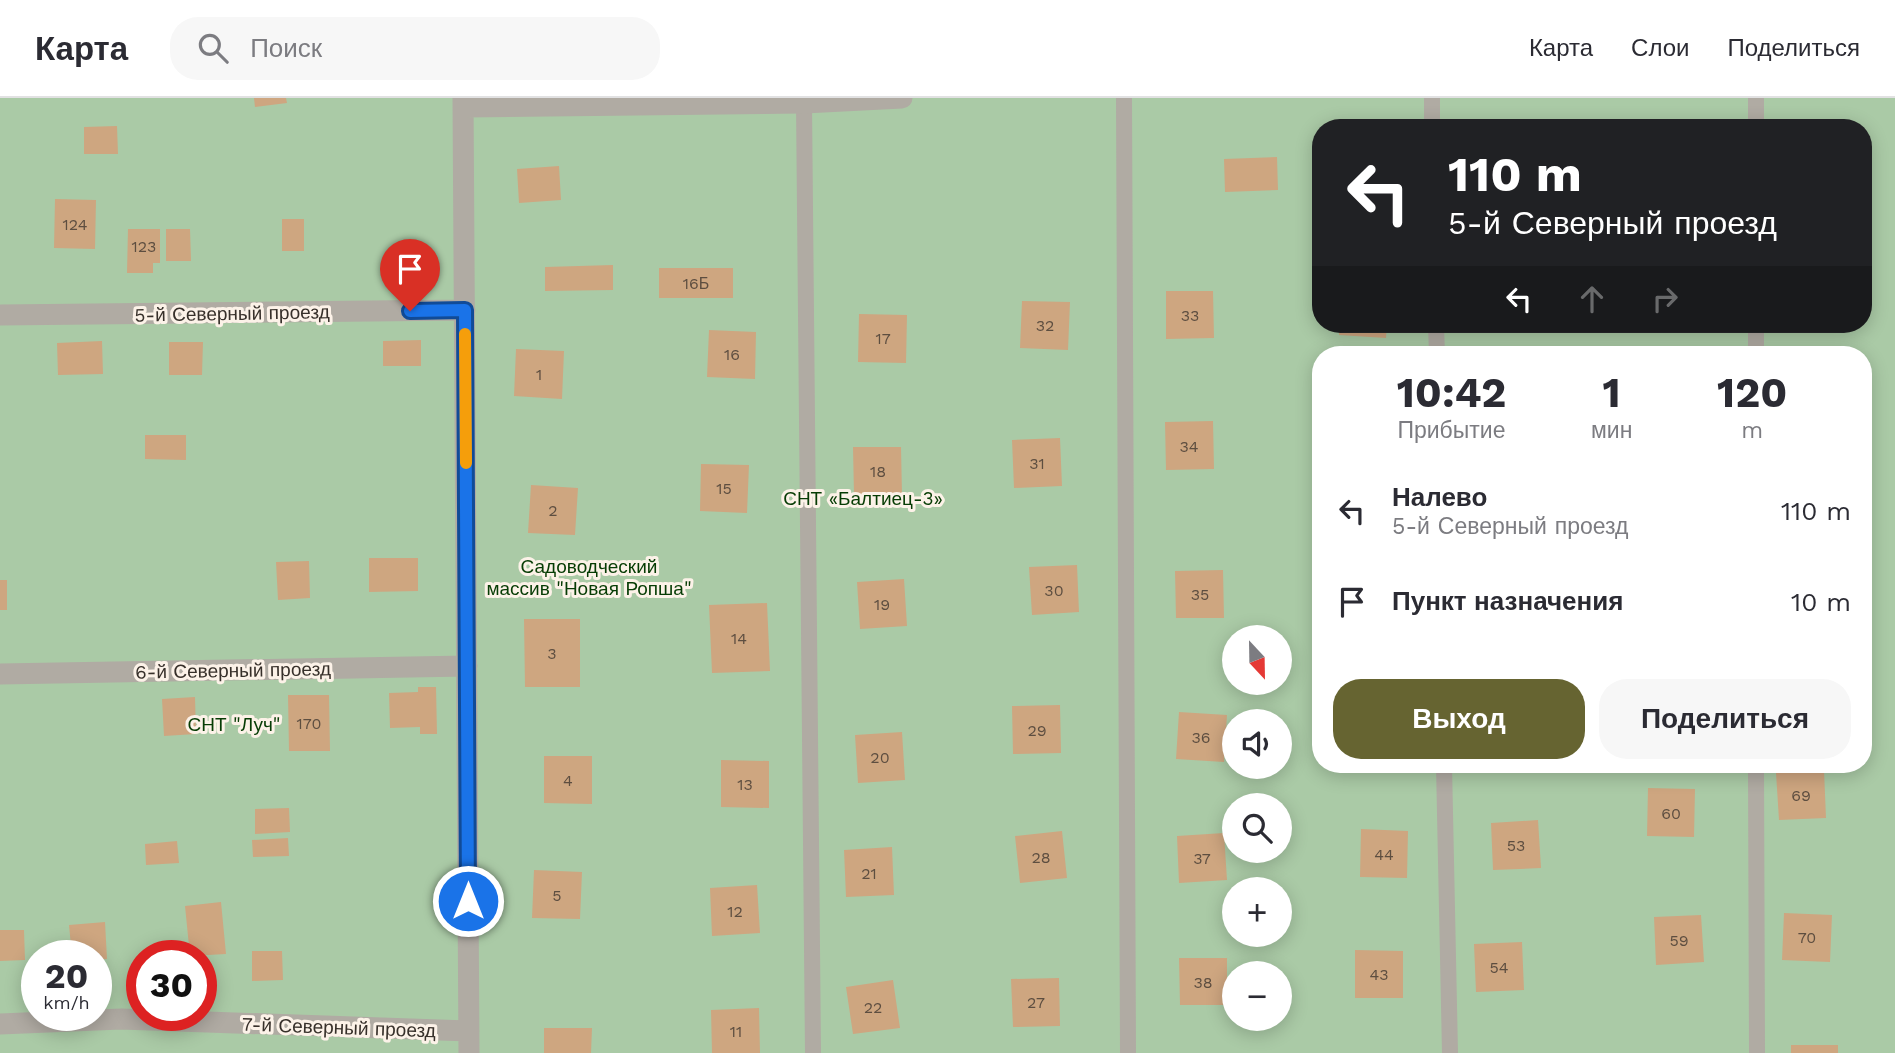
<!DOCTYPE html>
<html lang="ru">
<head>
<meta charset="utf-8">
<style>
	:root { --surface:#fff; --page:#f7f7f7; --text:#2b2b33; --muted:#7c7c81; --line:#e1e1e2; --accent:#666431 }
	body { margin:0; font-family:"Work Sans",sans-serif; background:var(--page); color:var(--text); height:100vh; display:flex; flex-direction:column; font-size:26px; white-space:nowrap }
	* { box-sizing:border-box; margin:0 }
	p { font-size:23px; color:var(--muted) }
	.icon { flex:none; width:38px; height:38px; fill:none; stroke:currentColor; stroke-width:2; stroke-linecap:round; stroke-linejoin:round }
	.map { position:relative; flex:1; overflow:hidden }
	.drawer { position:absolute; left:1312px; top:248px; width:560px; height:427px; display:flex; flex-direction:column; background:var(--surface); border-radius:28px; box-shadow:0 4px 18px #0003 }
	.drawer>* { flex:none }
	.guide { position:absolute; left:1312px; top:21px; width:560px; height:214px; border-radius:28px; box-shadow:0 4px 18px #0003; background:#202124; color:#fff; overflow:hidden }
	.needle { width:46px; rotate:158deg }
	.buttons { position:absolute; left:1222px; top:527px; display:grid; gap:14px }
	.buttons a { display:grid; place-items:center; width:70px; height:70px; border-radius:50%; background:var(--surface); box-shadow:0 4px 18px #0003; font-size:35px }
	.speed { position:absolute; left:21px; top:842px; display:flex; gap:14px; font-size:35px; font-weight:700; text-align:center }
	.speed>* { display:grid; place-content:center; width:91px; height:91px; border-radius:50%; background:var(--surface); box-shadow:0 4px 18px #0003; line-height:1 }
	.speed small { font-size:18px; font-weight:400 }
	.speed .limit { border:10px solid #d22; background:#fff; color:#111 }
	.pin { position:absolute; display:grid; place-items:center; width:60px; height:60px; color:#fff; margin:-72px -30px; border-radius:50% 50% 50% 0; rotate:-45deg; box-shadow:0 0 7px #0007 }
	.pin .icon { rotate:45deg }
	.me { position:absolute; width:77px; margin:-38px; rotate:0deg; stroke-linejoin:round; filter:drop-shadow(0 0 5px #0008) }
	.turn { display:flex; align-items:center; gap:24px; height:147px; padding:0 21px; font-size:32px }
	.turn .icon { width:91px; height:91px; stroke-width:2.5 }
	.turn b { display:block; font-size:49px; line-height:60px }
	.lanes { display:flex; align-items:center; height:66px; padding:0 21px; background:#0003; justify-content:center; gap:35px; direction:ltr }
	.lanes .off { opacity:.35 }
	.eta { display:flex; justify-content:space-evenly; align-items:center; height:119px; text-align:center }
	.eta b { font-size:42px; font-weight:700; line-height:49px }
	.cta { display:flex; gap:14px; margin-top:auto; padding:14px 21px }
	.cta a { flex:1; height:80px; border-radius:28px; background:var(--accent); color:#fff; font-size:28px; font-weight:700; line-height:80px; text-align:center }
	.cta a+a { background:var(--page); color:var(--text) }
	ul { padding:0; list-style:none }
	li { display:flex; align-items:center; gap:21px; height:91px; padding:0 21px }
	li div { flex:1 }
	li b { display:block; font-size:26px }
	li em { font-style:normal }
	header { display:flex; align-items:center; gap:42px; box-sizing:border-box; height:98px; padding:0 35px; background:var(--surface); border-bottom:2px solid var(--line) }
	header strong { font-size:33px }
	nav { display:flex; gap:38px; margin-inline-start:auto; font-size:24px }
	.search { width:490px; height:63px; background:var(--page); display:flex; align-items:center; gap:18px; box-sizing:border-box; padding:0 24px; border-radius:28px; color:var(--muted); font-size:26px }
	.map>svg:first-child { display:block }
	.green { fill:#aacaa6; fill-rule:evenodd }
	.building { fill:#cea680 }
	.lines { fill:none; stroke-linecap:round; stroke-linejoin:round }
	.service { stroke:#b0aba3; stroke-width:16 }
	.minor { stroke:#b0aba3; stroke-width:21 }
	.route-casing { stroke:#114b97; stroke-width:18 }
	.route { stroke:#1a73e8; stroke-width:12 }
	.slow { stroke:#f59e0b; stroke-width:12 }
	.labels { text-anchor:middle; stroke-width:6; stroke-linejoin:round; paint-order:stroke }
	.number-label { font-size:16px; fill:#5d4e40 }
	.street-label { font-size:19px; fill:#37302a; stroke:#fcf2e8 }
	.park-label { font-size:19px; fill:#063c04; stroke:#fcf2e8 }
</style>
</head>
<body>
<header>
<strong>Карта</strong>
<div class="search"><svg class="icon" aria-label="search" viewBox="0 0 24 24"><circle cx="10" cy="10" r="6"/><path d="M15 15l6 6"/></svg>Поиск</div>
<nav><a>Карта</a><a>Слои</a><a>Поделиться</a></nav>
</header>
<div class="map">
<svg width="1895" height="955" viewBox="0 0 1895 955">
	<rect width="100%" height="100%" fill="#f5e3d3"/>
	<path class="green" d="M 0,0 L 1895,0 L 1895,955 L 0,955 ZM 1321,30 L 1864,30 L 1864,226 L 1321,226 ZM 1321,257 L 1864,257 L 1864,667 L 1321,667 ZM 1234,539 L 1279,539 L 1279,584 L 1234,584 ZM 1234,623 L 1279,623 L 1279,668 L 1234,668 ZM 1234,707 L 1279,707 L 1279,752 L 1234,752 ZM 1234,791 L 1279,791 L 1279,836 L 1234,836 ZM 37,858 L 96,858 L 96,917 L 37,917 ZM 142,858 L 201,858 L 201,917 L 142,917 ZM 1234,875 L 1279,875 L 1279,920 L 1234,920 Z"/>
	<path class="building" d="M 254,0 L 286,0 L 287,5 L 255,9 Z
		M 1732,21 L 1732,30 L 1693,30 L 1693,22 Z
		M 117,28 L 118,56 L 84,56 L 84,29 Z
		M 1277,59 L 1278,92 L 1225,94 L 1224,61 Z
		M 559,68 L 561,102 L 519,105 L 517,71 Z
		M 55,101 L 96,102 L 95,151 L 54,150 Z
		M 282,121 L 304,121 L 304,153 L 282,153 Z
		M 128,131 L 160,131 L 160,165 L 153,165 L 153,175 L 127,175 Z
		M 166,131 L 190,131 L 191,163 L 166,163 Z
		M 613,167 L 613,192 L 545,193 L 545,169 Z
		M 659,170 L 733,170 L 733,200 L 659,200 Z
		M 1166,193 L 1213,193 L 1214,240 L 1166,241 Z
		M 1022,203 L 1070,204 L 1068,252 L 1020,250 Z
		M 859,216 L 907,217 L 906,265 L 858,264 Z
		M 1339,226 L 1387,226 L 1386,240 L 1339,237 Z
		M 709,232 L 756,234 L 755,281 L 707,279 Z
		M 421,242 L 421,268 L 383,268 L 383,243 Z
		M 102,243 L 103,276 L 58,277 L 57,245 Z
		M 169,244 L 203,244 L 202,277 L 169,277 Z
		M 516,251 L 564,253 L 562,301 L 514,298 Z
		M 1213,323 L 1214,371 L 1166,372 L 1165,324 Z
		M 145,337 L 186,337 L 186,362 L 145,361 Z
		M 1060,340 L 1062,388 L 1014,390 L 1012,342 Z
		M 853,349 L 901,349 L 902,397 L 854,397 Z
		M 701,366 L 749,367 L 747,415 L 700,413 Z
		M 531,387 L 578,390 L 575,437 L 528,435 Z
		M 369,460 L 418,460 L 418,493 L 369,494 Z
		M 309,463 L 310,500 L 278,502 L 276,464 Z
		M 1077,467 L 1079,514 L 1032,517 L 1029,469 Z
		M 1223,472 L 1224,520 L 1176,520 L 1175,473 Z
		M 904,481 L 907,528 L 860,531 L 857,484 Z
		M 0,482 L 7,482 L 7,512 L 0,512 Z
		M 767,505 L 770,573 L 712,575 L 709,507 Z
		M 524,521 L 580,521 L 580,589 L 525,589 Z
		M 418,589 L 436,589 L 437,636 L 420,636 L 420,629 L 390,630 L 389,595 L 418,594 Z
		M 288,597 L 329,597 L 330,653 L 289,653 Z
		M 195,599 L 196,636 L 164,638 L 162,601 Z
		M 1060,607 L 1061,655 L 1013,656 L 1012,608 Z
		M 1179,614 L 1227,617 L 1224,664 L 1176,661 Z
		M 902,634 L 905,682 L 858,685 L 855,637 Z
		M 544,658 L 592,658 L 592,706 L 544,705 Z
		M 721,662 L 769,663 L 769,710 L 721,709 Z
		M 1824,672 L 1826,720 L 1779,722 L 1776,675 Z
		M 1648,690 L 1695,691 L 1694,739 L 1647,738 Z
		M 289,710 L 290,734 L 255,736 L 255,711 Z
		M 1538,722 L 1541,770 L 1493,772 L 1491,725 Z
		M 1361,731 L 1408,733 L 1407,780 L 1360,779 Z
		M 1062,733 L 1067,780 L 1020,785 L 1015,738 Z
		M 1224,735 L 1227,782 L 1179,785 L 1177,738 Z
		M 288,740 L 289,758 L 253,759 L 252,742 Z
		M 177,743 L 179,765 L 146,767 L 145,746 Z
		M 892,749 L 894,797 L 846,799 L 844,752 Z
		M 534,772 L 582,774 L 580,821 L 532,820 Z
		M 757,787 L 760,835 L 712,838 L 710,790 Z
		M 221,804 L 226,856 L 190,858 L 185,808 Z
		M 1784,815 L 1832,817 L 1830,864 L 1782,862 Z
		M 1701,817 L 1704,864 L 1656,867 L 1654,819 Z
		M 105,824 L 107,861 L 96,862 L 96,858 L 72,858 L 69,827 Z
		M 0,832 L 24,832 L 25,862 L 0,863 Z
		M 1522,844 L 1524,892 L 1476,894 L 1474,846 Z
		M 1355,852 L 1403,853 L 1403,900 L 1355,900 Z
		M 252,853 L 282,853 L 283,882 L 252,883 Z
		M 1179,860 L 1227,860 L 1227,907 L 1180,907 Z
		M 1059,880 L 1060,928 L 1013,929 L 1011,881 Z
		M 893,882 L 900,930 L 853,936 L 846,889 Z
		M 759,910 L 760,955 L 712,955 L 711,912 Z
		M 544,930 L 592,930 L 591,955 L 544,955 Z
		M 1791,947 L 1838,947 L 1838,955 L 1791,955 Z"/>
	<g class="lines">
		<path class="service" d="M 1124,0 L 1128,955
			M 1432,0 L 1432,30
			M 1756,0 L 1756,30
			M 804,5 L 813,955
			M 1436,226 L 1437,257
			M 1756,226 L 1756,257
			M 1444,667 L 1450,955
			M 1756,667 L 1757,955"/>
		<path class="minor" d="M 463,0 L 469,955
			M 464,9 L 804,5 L 902,0
			M 0,217 L 465,212
			M 0,576 L 467,568
			M 0,926 L 121,921 L 469,933"/>
	</g>
	<g class="lines">
		<g class="route-casing">
			<path id="route" d="M 410,213 L 465,212 L 468,803"/>
		</g>
		<use href="#route" class="route"/>
		<path class="slow" d="M 465,236 L 466,365"/>
	</g>
	<g class="labels">
		<g class="number-label">
			<text x="75" y="132">124</text>
			<text x="144" y="154">123</text>
			<text x="696" y="191">16Б</text>
			<text x="1190" y="223">33</text>
			<text x="1045" y="233">32</text>
			<text x="883" y="246">17</text>
			<text x="732" y="262">16</text>
			<text x="539" y="282">1</text>
			<text x="1189" y="354">34</text>
			<text x="1037" y="371">31</text>
			<text x="878" y="379">18</text>
			<text x="724" y="396">15</text>
			<text x="553" y="418">2</text>
			<text x="1054" y="498">30</text>
			<text x="1200" y="502">35</text>
			<text x="882" y="512">19</text>
			<text x="739" y="546">14</text>
			<text x="552" y="561">3</text>
			<text x="309" y="631">170</text>
			<text x="1037" y="638">29</text>
			<text x="1201" y="645">36</text>
			<text x="880" y="665">20</text>
			<text x="568" y="688">4</text>
			<text x="745" y="692">13</text>
			<text x="1801" y="703">69</text>
			<text x="1671" y="721">60</text>
			<text x="1516" y="753">53</text>
			<text x="1384" y="762">44</text>
			<text x="1041" y="765">28</text>
			<text x="1202" y="766">37</text>
			<text x="869" y="781">21</text>
			<text x="557" y="803">5</text>
			<text x="735" y="819">12</text>
			<text x="1807" y="845">70</text>
			<text x="1679" y="848">59</text>
			<text x="1499" y="875">54</text>
			<text x="1379" y="882">43</text>
			<text x="1203" y="890">38</text>
			<text x="1036" y="910">27</text>
			<text x="873" y="915">22</text>
			<text x="736" y="939">11</text>
		</g>
		<g class="street-label">
			<text transform="translate(232 215) rotate(-1)" y="7">5-й Северный проезд</text>
			<text transform="translate(233 572) rotate(-1)" y="7">6-й Северный проезд</text>
			<text transform="translate(339 929) rotate(2)" y="7">7-й Северный проезд</text>
		</g>
		<g class="park-label">
			<text x="863" y="407">СНТ «Балтиец-3»</text>
			<text x="589" y="475">Садоводческий<tspan x="589" dy="22">массив "Новая Ропша"</tspan></text>
			<text x="234" y="633">СНТ "Луч"</text>
		</g>
	</g>
</svg>
<div class="buttons">
<a><svg class="needle" viewBox="-14 -14 28 28"><path d="M0-13l5 13h-10z" fill="#e53935"/><path d="M0 13l5-13h-10z" fill="#7c7c81"/></svg></a>
<a><svg class="icon" aria-label="sound" viewBox="0 0 24 24"><path d="M4 9h4l5-4v14l-5-4H4zM17 9q2 3 0 6"/></svg></a>
<a><svg class="icon" aria-label="search" viewBox="0 0 24 24"><circle cx="10" cy="10" r="6"/><path d="M15 15l6 6"/></svg></a>
<a>+</a>
<a>−</a>
</div>
<div class="speed"><div>20<small>km/h</small></div><div class="limit">30</div></div>
<div class="pin" style="left:410px;top:213px;background:#d93025"><svg class="icon" aria-label="arrive" viewBox="0 0 24 24"><path d="M6 21V4h12l-3 4 3 4H6"/></svg></div>
<svg class="me" style="left:468px;top:803px" viewBox="-20 -20 40 40"><circle r="17" fill="#1a73e8" stroke="#fff" stroke-width="3"/><path d="M0-11L8 9 0 5-8 9z" fill="#fff"/></svg>
<div class="guide">
<div class="turn"><svg class="icon" aria-label="left" viewBox="0 0 24 24"><path d="M17 20v-9H6M10 6l-5 5 5 5"/></svg><div><b>110 m</b>5-й Северный проезд</div></div>
<div class="lanes"><svg class="icon" aria-label="left" viewBox="0 0 24 24"><path d="M17 20v-9H6M10 6l-5 5 5 5"/></svg><svg class="icon off" aria-label="ahead" viewBox="0 0 24 24"><path d="M12 20V5M6 11l6-6 6 6"/></svg><svg class="icon off" aria-label="right" viewBox="0 0 24 24"><path d="M7 20v-9h11M14 6l5 5-5 5"/></svg></div>
</div>
<section class="drawer">
<div class="eta">
<div><b>10:42</b><p>Прибытие</p></div>
<div><b>1</b><p>мин</p></div>
<div><b>120</b><p>m</p></div>
</div>
<ul>
<li><svg class="icon" aria-label="left" viewBox="0 0 24 24"><path d="M17 20v-9H6M10 6l-5 5 5 5"/></svg><div><b>Налево</b><p>5-й Северный проезд</p></div><em>110 m</em></li>
<li><svg class="icon" aria-label="arrive" viewBox="0 0 24 24"><path d="M6 21V4h12l-3 4 3 4H6"/></svg><div><b>Пункт назначения</b></div><em>10 m</em></li>
</ul>
<div class="cta"><a>Выход</a><a>Поделиться</a></div>
</section>
</div>
</body>
</html>
